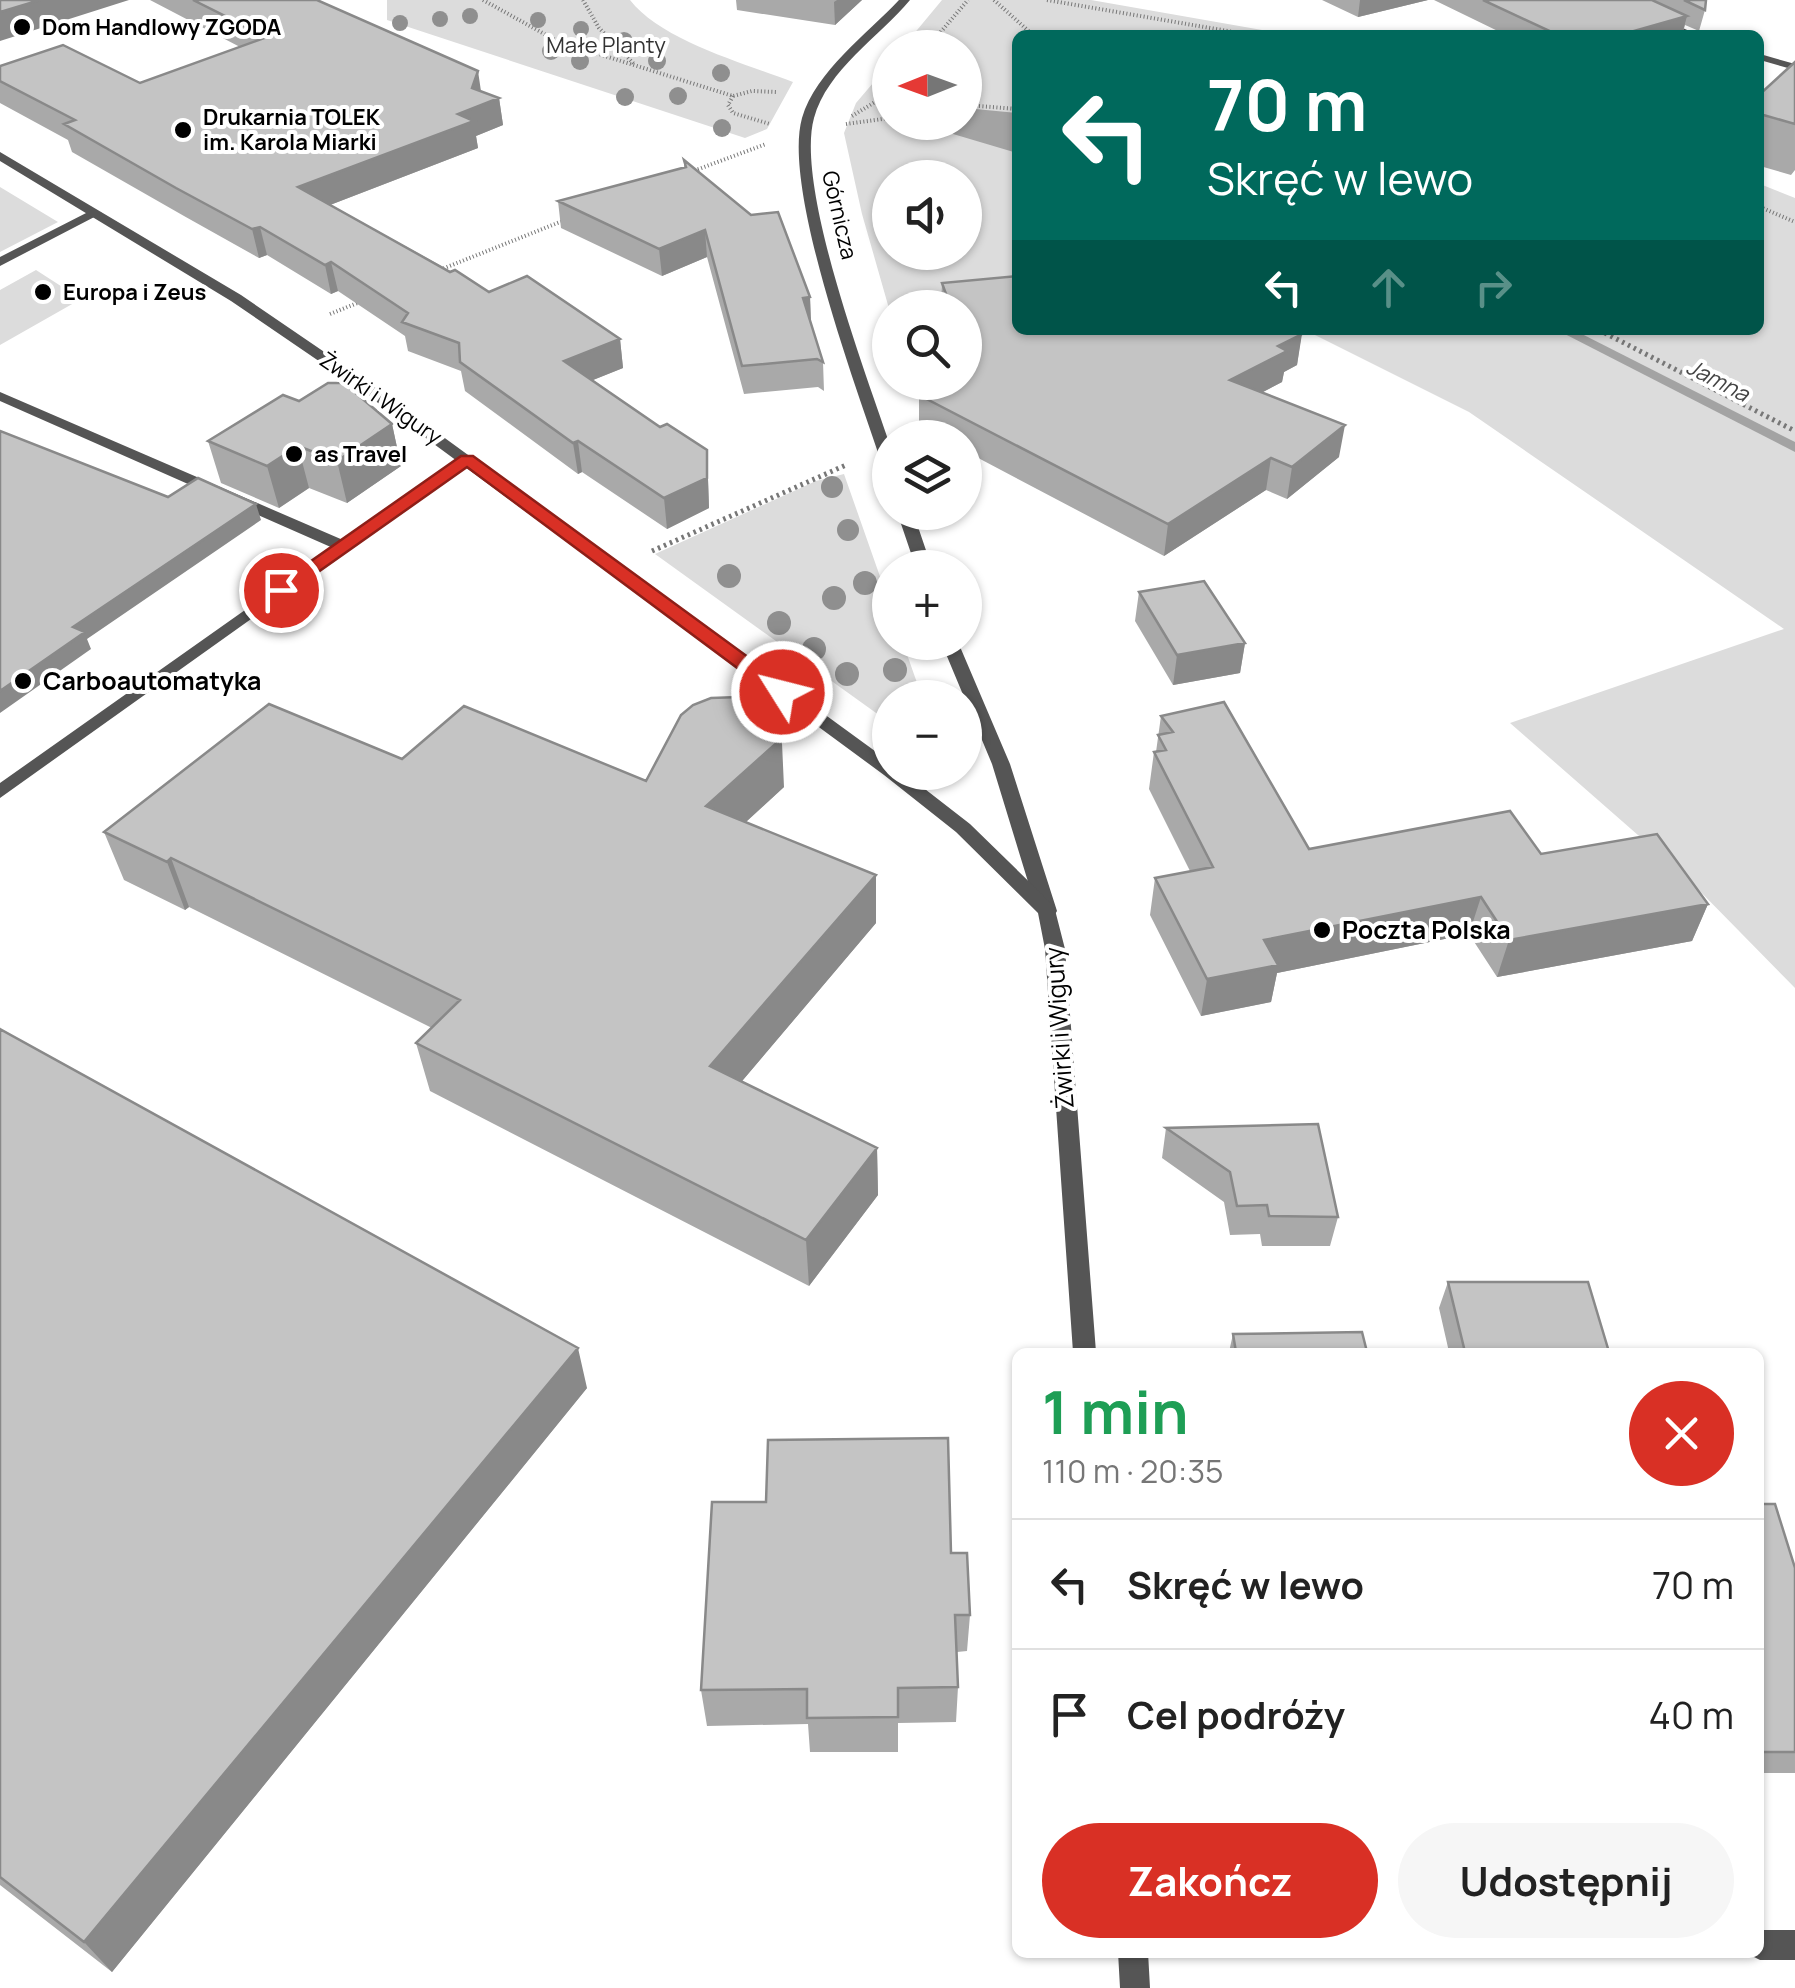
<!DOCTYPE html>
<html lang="pl">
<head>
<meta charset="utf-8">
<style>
	:root { --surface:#fff; --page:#f6f6f6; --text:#222; --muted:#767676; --line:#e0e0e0; --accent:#d93025 }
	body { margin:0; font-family:Manrope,sans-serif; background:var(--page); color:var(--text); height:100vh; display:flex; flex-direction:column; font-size:38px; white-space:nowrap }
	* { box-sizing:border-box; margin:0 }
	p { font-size:32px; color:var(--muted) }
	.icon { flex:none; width:55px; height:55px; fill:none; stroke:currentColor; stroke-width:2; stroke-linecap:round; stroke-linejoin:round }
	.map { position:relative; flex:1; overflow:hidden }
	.drawer { position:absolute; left:1012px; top:1348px; width:752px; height:610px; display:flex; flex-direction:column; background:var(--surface); border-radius:15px; box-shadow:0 2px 8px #0004 }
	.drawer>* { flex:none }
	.top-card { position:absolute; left:1012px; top:30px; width:752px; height:305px; border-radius:15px; box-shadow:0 2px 8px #0004; background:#00695c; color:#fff; overflow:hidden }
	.needle { width:65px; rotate:269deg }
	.fabs { position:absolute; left:872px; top:30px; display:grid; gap:20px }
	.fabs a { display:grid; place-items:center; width:110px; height:110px; border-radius:50%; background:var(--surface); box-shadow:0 2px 8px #0004; font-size:50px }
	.pin { position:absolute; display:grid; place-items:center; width:85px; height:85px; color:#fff; margin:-42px; border:5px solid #fff; border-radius:50%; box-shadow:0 2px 10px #0007 }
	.me { position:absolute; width:110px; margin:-55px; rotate:306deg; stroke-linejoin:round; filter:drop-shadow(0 0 8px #0008) }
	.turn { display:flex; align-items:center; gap:35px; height:210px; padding:0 30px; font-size:45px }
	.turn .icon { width:130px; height:130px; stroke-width:2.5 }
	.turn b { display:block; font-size:70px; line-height:85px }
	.lanes { display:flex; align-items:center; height:95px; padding:0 30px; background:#0003; justify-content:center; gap:50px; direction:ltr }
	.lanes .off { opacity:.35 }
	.round { display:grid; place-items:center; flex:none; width:105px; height:105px; border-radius:52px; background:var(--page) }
	.head { display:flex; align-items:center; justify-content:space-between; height:170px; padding:0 30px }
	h1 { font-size:60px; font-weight:700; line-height:75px; color:#1e9e55 }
	.primary-button { display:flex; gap:20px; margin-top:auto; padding:20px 30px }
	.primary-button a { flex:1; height:115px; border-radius:60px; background:var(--accent); color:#fff; font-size:40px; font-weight:700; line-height:115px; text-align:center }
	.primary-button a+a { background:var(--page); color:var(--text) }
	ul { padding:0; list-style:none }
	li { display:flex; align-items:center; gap:30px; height:130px; padding:0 30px; border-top:2px solid var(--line) }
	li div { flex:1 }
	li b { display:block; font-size:38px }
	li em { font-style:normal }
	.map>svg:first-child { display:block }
	.green { fill:#dcdcdc; fill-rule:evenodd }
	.water { fill:#a3a3a3 }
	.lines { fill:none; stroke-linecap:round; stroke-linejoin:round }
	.stream { fill:#a3a3a3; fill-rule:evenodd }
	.path-far1 { stroke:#777; stroke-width:4; stroke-dasharray:1 2.5; stroke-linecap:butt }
	.path { stroke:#777; stroke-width:5; stroke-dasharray:2.5 4; stroke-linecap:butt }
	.service { fill:#555; fill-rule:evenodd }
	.minor { fill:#555; fill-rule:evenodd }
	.tertiary { fill:#555; fill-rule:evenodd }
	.tree { fill:#8f8f8f }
	.wall { fill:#a9a9a9 }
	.shaded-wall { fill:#898989 }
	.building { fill:#c4c4c4; stroke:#898989; stroke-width:2.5 }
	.route { fill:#d93025; stroke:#8d1f18; stroke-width:2.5 }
	.poi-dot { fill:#000; stroke:#fff; stroke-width:4 }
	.labels { text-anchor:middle; stroke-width:8; stroke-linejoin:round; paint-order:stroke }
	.far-poi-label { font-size:22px; font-weight:bold; fill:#000; stroke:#fff; text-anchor:start }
	.far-park-label { font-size:22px; fill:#333; stroke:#fff }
	.far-street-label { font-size:22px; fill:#000; stroke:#fff }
	.far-water-label { font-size:22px; font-style:italic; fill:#444; stroke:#fff }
	.poi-label { font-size:25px; font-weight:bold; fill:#000; stroke:#fff; text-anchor:start }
	.street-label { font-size:25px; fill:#000; stroke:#fff }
</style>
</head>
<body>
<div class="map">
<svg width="1795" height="1988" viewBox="0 0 1795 1988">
	<rect width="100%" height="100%" fill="#fff"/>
	<path class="green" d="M 387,0 L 630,0 C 662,41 744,63 793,82 L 767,129 L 745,138 L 387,20 Z
		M 942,0 L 1091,0 L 1290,35 L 1018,35 L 1017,285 L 917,307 L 890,308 L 890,312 L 862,214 L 844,133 L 856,103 L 890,63 L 890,122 L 965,122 L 965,48 L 903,47 ZM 890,178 L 965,178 L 965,252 L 890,252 Z
		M 1760,184 L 1795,198 L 1795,988 L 1687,878 L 1510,723 L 1784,629 L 1469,412 L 1305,330 L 1760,330 Z
		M 0,187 L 58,222 L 0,252 Z
		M 36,270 L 81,299 L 0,345 L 0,290 Z
		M 844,474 L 890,605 L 890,642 L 903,643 L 922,697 L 890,698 L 890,723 L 655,554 L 816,481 Z"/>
	<path class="water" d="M 965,108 L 1017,113 L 1017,153 L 916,123 L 965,122 Z"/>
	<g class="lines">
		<path class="stream" d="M 1557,330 L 1574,330 L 1795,442 L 1795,452 Z"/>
		<path class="path-far1" d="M 483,0 L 557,41 L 733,96 L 752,91 L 777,92
			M 583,0 L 599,28 L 635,65
			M 994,0 L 1033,35
			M 1047,0 L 1251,35
			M 927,48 L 968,0
			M 733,96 L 728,105 L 733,113 L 770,124
			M 965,105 L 1018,109
			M 852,116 L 890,93
			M 846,124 L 890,118
			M 688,173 L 766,144
			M 1760,207 L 1795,222
			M 437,271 L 565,220
			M 330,314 L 360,302"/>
		<path class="path" d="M 1599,330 L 1795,431
			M 652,551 L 846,465"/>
		<path class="service" d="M 92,210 L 102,213 L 0,266 L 0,257 Z
			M 0,392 L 343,540 L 462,457 L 472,457 L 474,460 L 0,798 L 0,783 L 333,548 L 0,401 Z"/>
		<path class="minor" d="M 899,0 L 910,0 C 880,36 827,70 814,118 C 795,187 866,374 890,445 L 890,471 L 883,467 C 858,392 782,189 802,118 C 816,71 867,34 899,0 Z
			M 897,512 L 913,512 L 932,568 L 916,568 Z
			M 941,642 L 958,642 L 1010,764 L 1057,911 L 1054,916 L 1047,918 L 1037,911 L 992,764 Z
			M 1760,1930 L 1795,1930 L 1795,1960 L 1760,1960 L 1750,1955 L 1749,1952 L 1760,1952 Z"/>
		<path class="tertiary" d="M 1608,0 L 1622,0 L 1698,35 L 1684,35 Z
			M 1760,54 L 1795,64 L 1795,70 L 1760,60 Z
			M 0,152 L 241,295 L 361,377 L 890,762 L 890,772 L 903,772 L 970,824 L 1054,906 L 1065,949 L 1096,1352 L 1073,1352 L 1045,949 L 1038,913 L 956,832 L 884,775 L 351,383 L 231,301 L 0,161 Z
			M 1118,1952 L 1148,1952 L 1150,1988 L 1120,1988 Z"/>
	</g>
	<g class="tree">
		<circle cx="470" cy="16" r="8"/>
		<circle cx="440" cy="19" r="8"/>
		<circle cx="538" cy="20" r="8"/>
		<circle cx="400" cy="23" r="8"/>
		<circle cx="581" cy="29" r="8"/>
		<circle cx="624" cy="41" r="9"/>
		<circle cx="551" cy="51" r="9"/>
		<circle cx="580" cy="61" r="9"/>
		<circle cx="657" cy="61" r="9"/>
		<circle cx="721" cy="73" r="9"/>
		<circle cx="678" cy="96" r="9"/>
		<circle cx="625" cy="97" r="9"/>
		<circle cx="722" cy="128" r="9"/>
		<circle cx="832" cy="487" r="11"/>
		<circle cx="848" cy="530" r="11"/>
		<circle cx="729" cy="576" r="12"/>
		<circle cx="865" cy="583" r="12"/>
		<circle cx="834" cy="598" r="12"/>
		<circle cx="779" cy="623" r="12"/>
		<circle cx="814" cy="649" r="12"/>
		<circle cx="895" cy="670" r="12"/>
		<circle cx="847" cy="674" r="12"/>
	</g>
	<path class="wall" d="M 150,0 L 317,0 L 481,91 L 499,98 L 503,125 L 476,136 L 478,148 L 330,205 L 489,292 L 620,339 L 623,368 L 593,380 L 660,427 L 707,450 L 709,508 L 667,529 L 582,472 L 578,474 L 465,391 L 461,371 L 408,351 L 405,336 L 338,291 L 331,294 L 267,255 L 259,258 L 184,216 L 72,152 L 68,140 L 0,103 L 0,66 L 140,83 L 240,47 Z
		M 736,0 L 862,0 L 835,25 L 737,10 Z
		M 1322,0 L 1428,0 L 1358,17 Z
		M 1434,0 L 1706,0 L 1705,10 L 1699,31 L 1685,25 L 1682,35 L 1506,35 Z
		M 1795,62 L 1795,170 L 1791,175 L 1760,166 L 1760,94 Z
		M 684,160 L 810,297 L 811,323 L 823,362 L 824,391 L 818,387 L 744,394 L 707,257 L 662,276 L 561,228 L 558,201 L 684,168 Z
		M 942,283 L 1018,330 L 1302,330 L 1297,365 L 1284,372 L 1282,382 L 1261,393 L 1339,457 L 1287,499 L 1266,490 L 1164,556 L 965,451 L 965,438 L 940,438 L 919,426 L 919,395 L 965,382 L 965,308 L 941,308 Z
		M 299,401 L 392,424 L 401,466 L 347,503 L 309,488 L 279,508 L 221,483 L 208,441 Z
		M 1139,592 L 1245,643 L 1240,673 L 1173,685 L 1135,621 Z
		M 1161,716 L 1309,849 L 1541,854 L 1708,904 L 1692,941 L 1497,977 L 1469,934 L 1277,973 L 1271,1002 L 1201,1016 L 1150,915 L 1155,878 L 1190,871 L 1149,789 L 1154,752 L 1156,752 Z
		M 402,759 L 646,781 L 784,787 L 746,822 L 876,875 L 876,923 L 742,1081 L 877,1148 L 878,1195 L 809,1286 L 430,1091 L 416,1043 L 432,1028 L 189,907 L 185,910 L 124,880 L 104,832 Z
		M 0,1029 L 587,1388 L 112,1972 L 0,1885 Z
		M 1166,1128 L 1338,1217 L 1330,1246 L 1262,1246 L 1260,1234 L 1230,1235 L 1224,1202 L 1162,1158 Z
		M 1448,1282 L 1609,1352 L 1449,1352 L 1439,1308 Z
		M 1233,1334 L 1367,1352 L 1229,1352 Z
		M 1760,1504 L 1795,1568 L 1795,1773 L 1760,1773 Z
		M 951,1553 L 970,1615 L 967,1651 L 957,1652 L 958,1687 L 956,1722 L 898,1723 L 898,1752 L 810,1752 L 808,1724 L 707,1726 L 701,1690 Z"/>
	<path class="shaded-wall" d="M 40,0 L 129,0 L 0,41 L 0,12 Z
		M 837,0 L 862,0 L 835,25 L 834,2 Z
		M 1360,0 L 1428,0 L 1358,17 Z
		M 1687,16 L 1682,35 L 1620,35 Z
		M 478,71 L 482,98 L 499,98 L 503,125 L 476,136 L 478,148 L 304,215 L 298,187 L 458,114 L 472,88 Z
		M 260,227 L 267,255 L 259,258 L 252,229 Z
		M 705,230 L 707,257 L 662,276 L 659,249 Z
		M 331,262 L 338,291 L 331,294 L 325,265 Z
		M 810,297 L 811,325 L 803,298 Z
		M 1295,330 L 1302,330 L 1302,334 L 1297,365 L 1284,372 L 1282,382 L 1225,412 L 1230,380 L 1278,346 Z
		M 620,339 L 623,368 L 568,390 L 564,361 Z
		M 392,424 L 401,466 L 347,503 L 337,461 Z
		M 1345,425 L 1339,457 L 1287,499 L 1292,467 Z
		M 578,441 L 582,472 L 578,474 L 573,443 Z
		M 298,446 L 309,488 L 279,508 L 267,466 Z
		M 707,450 L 709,508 L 667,529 L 664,498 Z
		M 1271,458 L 1266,490 L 1164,556 L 1168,524 Z
		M 256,504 L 261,520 L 87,639 L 91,649 L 0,713 L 0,691 L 73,627 Z
		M 1245,643 L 1240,673 L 1173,685 L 1177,655 Z
		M 781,721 L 784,787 L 711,854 L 706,806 Z
		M 171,858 L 189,907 L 185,910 L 167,862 Z
		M 876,875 L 876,923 L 715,1113 L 710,1066 Z
		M 1481,897 L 1469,934 L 1277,973 L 1271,1002 L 1201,1016 L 1207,979 L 1264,940 Z
		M 1708,904 L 1692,941 L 1497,977 L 1509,940 Z
		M 877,1148 L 878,1195 L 809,1286 L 806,1240 Z
		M 578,1348 L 587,1388 L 112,1972 L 84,1942 Z"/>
	<path class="building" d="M 0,0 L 40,0 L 0,12 Z
		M 193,0 L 317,0 L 478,71 L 472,88 L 499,98 L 458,114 L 474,121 L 298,187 L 450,272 L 455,270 L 489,292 L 527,276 L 620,339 L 564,361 L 660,427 L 667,424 L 707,450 L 707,478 L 664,498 L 578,441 L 573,443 L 460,362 L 459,343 L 402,322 L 408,313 L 331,262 L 325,265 L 260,227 L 252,229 L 176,188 L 64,124 L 75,120 L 0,81 L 0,66 L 63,45 L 140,83 L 267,37 Z
		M 1483,0 L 1652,0 L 1687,16 L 1620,35 L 1558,35 Z
		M 1684,0 L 1706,0 L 1705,10 Z
		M 1795,62 L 1795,124 L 1760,114 L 1760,94 Z
		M 684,160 L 751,215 L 778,212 L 810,297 L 803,298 L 823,362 L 817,359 L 742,366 L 705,230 L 659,249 L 558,201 L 686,167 Z
		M 1018,276 L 1018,330 L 1295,330 L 1302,334 L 1278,346 L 1287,351 L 1230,380 L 1345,425 L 1292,467 L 1271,458 L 1168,524 L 919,395 L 945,382 L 965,382 L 965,373 L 975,368 L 965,342 L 965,308 L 951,308 L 942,283 Z
		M 328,383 L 344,383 L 392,424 L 337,461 L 298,446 L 267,466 L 208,441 L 283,395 L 299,401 Z
		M 0,431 L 168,497 L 198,478 L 256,504 L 73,627 L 85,632 L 0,691 Z
		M 1204,581 L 1245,643 L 1177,655 L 1139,592 Z
		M 740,697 L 771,708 L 781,721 L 781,739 L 706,806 L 876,875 L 710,1066 L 877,1148 L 806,1240 L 416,1043 L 460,1000 L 171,858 L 167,862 L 104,832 L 269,704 L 402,759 L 464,706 L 646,781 L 681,715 L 693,705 L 711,698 Z
		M 1224,702 L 1309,849 L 1510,811 L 1541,854 L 1657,834 L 1708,904 L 1509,940 L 1481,897 L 1264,940 L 1278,965 L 1207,979 L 1155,878 L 1213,867 L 1154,752 L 1166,750 L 1158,735 L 1173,732 L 1161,716 Z
		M 0,1029 L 578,1348 L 84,1942 L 0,1877 Z
		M 1318,1124 L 1338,1217 L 1269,1216 L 1267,1205 L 1237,1206 L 1230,1172 L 1166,1128 Z
		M 1448,1282 L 1588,1282 L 1609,1352 L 1465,1352 Z
		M 1362,1332 L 1367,1352 L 1236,1352 L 1233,1334 Z
		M 948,1438 L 951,1553 L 967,1553 L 970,1615 L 955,1615 L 958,1687 L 898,1688 L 898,1717 L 807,1718 L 807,1689 L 701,1690 L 712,1502 L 766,1502 L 768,1440 Z
		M 1760,1504 L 1775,1504 L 1795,1568 L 1795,1752 L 1760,1752 Z"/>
	<path class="route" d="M 461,456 L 473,456 L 789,687 L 789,696 L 775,696 L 467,467 L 287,594 L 274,594 L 274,587 Z"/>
	<g class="poi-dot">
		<circle cx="22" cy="27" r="10"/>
		<circle cx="183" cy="130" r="10"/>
		<circle cx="43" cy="292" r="10"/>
		<circle cx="294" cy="454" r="10"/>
		<circle cx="23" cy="681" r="10"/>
		<circle cx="1322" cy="930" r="10"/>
	</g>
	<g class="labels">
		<g class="far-poi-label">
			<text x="42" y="35">Dom Handlowy ZGODA</text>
			<text x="203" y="125">Drukarnia TOLEK<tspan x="203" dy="25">im. Karola Miarki</tspan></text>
			<text x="63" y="300">Europa i Zeus</text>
			<text x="314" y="462">as Travel</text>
		</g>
		<g class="far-park-label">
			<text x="606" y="53">Małe Planty</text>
		</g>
		<g class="far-street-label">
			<text transform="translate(840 215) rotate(77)" y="8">Górnicza</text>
			<text transform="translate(381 398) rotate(35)" y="8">Żwirki i Wigury</text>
		</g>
		<g class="far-water-label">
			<text transform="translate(1718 380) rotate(27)" y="8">Jamna</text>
		</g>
		<g class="poi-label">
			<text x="43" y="690">Carboautomatyka</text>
			<text x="1342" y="939">Poczta Polska</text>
		</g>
		<g class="street-label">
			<text transform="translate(1059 1028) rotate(-94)" y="9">Żwirki i Wigury</text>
		</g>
	</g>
</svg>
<div class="fabs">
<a><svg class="needle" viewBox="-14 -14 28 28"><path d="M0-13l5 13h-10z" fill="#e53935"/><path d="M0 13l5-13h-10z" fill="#767676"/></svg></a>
<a><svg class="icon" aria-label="sound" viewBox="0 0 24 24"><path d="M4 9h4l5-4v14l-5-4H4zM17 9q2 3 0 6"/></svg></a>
<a><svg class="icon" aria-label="search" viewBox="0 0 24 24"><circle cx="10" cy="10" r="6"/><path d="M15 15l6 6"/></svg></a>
<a><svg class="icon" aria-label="layers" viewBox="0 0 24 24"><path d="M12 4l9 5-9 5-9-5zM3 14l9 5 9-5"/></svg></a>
<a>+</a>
<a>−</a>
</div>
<div class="pin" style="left:281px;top:590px;background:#d93025"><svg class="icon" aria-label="arrive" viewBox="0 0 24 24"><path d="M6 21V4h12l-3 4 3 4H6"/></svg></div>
<svg class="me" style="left:782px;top:692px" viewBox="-20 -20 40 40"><circle r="17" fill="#d93025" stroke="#fff" stroke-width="3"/><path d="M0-11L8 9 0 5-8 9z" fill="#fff"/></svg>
<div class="top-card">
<div class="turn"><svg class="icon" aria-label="left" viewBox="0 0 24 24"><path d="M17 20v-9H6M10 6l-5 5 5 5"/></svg><div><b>70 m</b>Skręć w lewo</div></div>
<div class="lanes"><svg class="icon" aria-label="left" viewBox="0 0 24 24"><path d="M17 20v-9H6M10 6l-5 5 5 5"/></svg><svg class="icon off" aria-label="ahead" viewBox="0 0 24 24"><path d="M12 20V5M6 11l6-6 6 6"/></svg><svg class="icon off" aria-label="right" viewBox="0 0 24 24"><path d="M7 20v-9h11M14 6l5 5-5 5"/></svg></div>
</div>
<section class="drawer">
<div class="head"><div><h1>1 min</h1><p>110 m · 20:35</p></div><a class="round" style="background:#d93025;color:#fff"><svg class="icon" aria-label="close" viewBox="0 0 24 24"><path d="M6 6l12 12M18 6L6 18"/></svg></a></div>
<ul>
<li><svg class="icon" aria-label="left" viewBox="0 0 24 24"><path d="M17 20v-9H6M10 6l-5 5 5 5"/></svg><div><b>Skręć w lewo</b></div><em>70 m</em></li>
<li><svg class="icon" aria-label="arrive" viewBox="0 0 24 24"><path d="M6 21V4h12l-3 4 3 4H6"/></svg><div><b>Cel podróży</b></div><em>40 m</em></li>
</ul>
<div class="primary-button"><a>Zakończ</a><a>Udostępnij</a></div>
</section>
</div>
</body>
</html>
